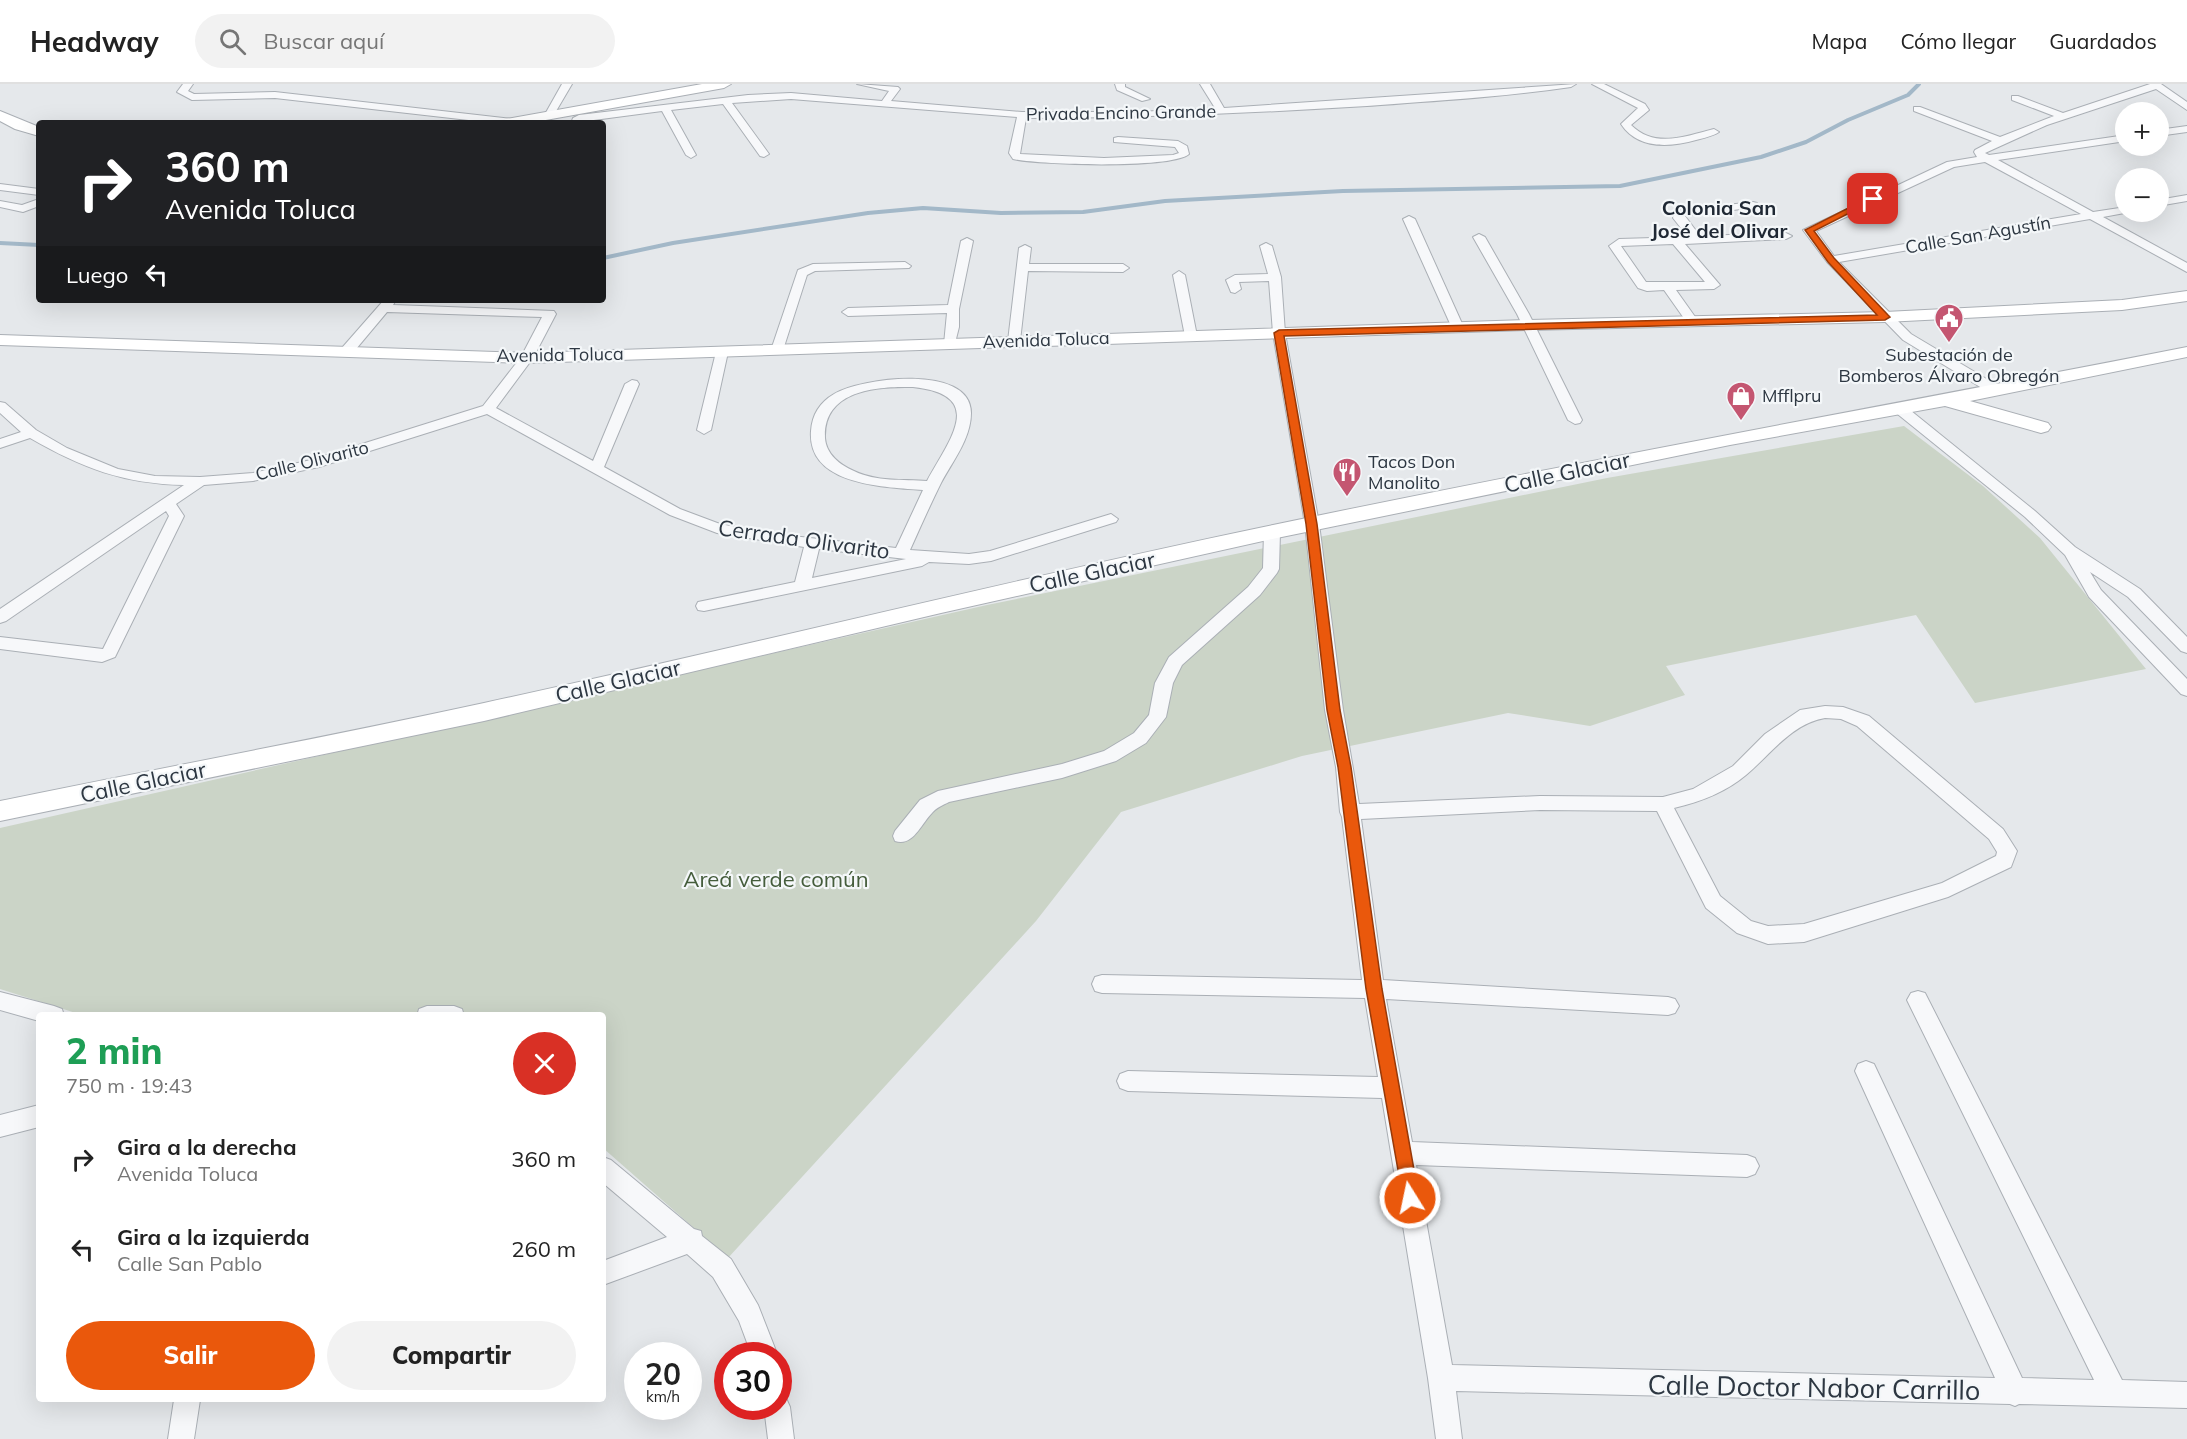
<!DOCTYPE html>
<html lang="es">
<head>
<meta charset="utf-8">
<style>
	:root { --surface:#fff; --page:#f2f2f2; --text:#222; --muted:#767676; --line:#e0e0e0; --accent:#ea580c }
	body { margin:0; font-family:Mulish,sans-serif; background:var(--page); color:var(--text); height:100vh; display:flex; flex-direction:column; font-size:22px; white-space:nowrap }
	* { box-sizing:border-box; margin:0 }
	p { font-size:20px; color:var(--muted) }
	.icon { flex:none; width:33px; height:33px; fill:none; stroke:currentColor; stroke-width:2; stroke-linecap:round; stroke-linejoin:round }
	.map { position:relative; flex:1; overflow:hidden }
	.sheet { position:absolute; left:36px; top:928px; width:570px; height:390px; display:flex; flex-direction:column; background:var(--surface); border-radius:6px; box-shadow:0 6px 24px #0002 }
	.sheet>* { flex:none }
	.top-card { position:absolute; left:36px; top:36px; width:570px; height:183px; border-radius:6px; box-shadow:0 6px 24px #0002; background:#202124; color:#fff; overflow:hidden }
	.controls { position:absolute; left:2115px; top:18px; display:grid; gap:12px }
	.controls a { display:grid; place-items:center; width:54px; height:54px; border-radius:50%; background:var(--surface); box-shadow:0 6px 24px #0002; font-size:30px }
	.speed { position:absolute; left:624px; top:1258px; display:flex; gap:12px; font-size:30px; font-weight:700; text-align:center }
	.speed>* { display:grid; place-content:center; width:78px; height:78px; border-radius:50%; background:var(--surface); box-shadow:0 6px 24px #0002; line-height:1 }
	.speed small { font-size:15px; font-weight:400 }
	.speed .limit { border:9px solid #d22; background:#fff; color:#111 }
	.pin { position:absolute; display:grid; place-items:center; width:51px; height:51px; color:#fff; margin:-26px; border-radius:12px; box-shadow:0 3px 9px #0006 }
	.me { position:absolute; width:66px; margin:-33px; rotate:350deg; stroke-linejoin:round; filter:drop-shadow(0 0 4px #0008) }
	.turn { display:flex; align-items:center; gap:21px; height:126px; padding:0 30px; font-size:27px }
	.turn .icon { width:78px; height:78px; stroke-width:2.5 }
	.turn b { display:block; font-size:42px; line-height:51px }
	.then { display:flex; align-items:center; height:57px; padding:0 30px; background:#0003; gap:12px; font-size:22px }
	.round { display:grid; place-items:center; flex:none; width:63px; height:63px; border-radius:32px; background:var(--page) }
	.overview { display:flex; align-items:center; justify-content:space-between; height:102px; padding:0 30px }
	h1 { font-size:36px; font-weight:800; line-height:45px; color:#1e9e55 }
	.action { display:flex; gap:12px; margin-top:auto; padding:12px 30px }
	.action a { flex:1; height:69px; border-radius:36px; background:var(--accent); color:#fff; font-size:24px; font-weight:800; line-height:69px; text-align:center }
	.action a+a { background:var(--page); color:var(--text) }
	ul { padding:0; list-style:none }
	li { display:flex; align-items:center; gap:18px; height:90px; padding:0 30px }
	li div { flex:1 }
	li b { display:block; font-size:22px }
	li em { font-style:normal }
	header { display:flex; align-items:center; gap:36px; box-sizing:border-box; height:84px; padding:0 30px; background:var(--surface); border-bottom:2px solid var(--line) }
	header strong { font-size:28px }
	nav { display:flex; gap:33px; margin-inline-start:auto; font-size:21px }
	.search { width:420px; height:54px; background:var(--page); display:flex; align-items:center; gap:15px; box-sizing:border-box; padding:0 21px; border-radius:33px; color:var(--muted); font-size:22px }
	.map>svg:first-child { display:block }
	.green { fill:#cbd4c7 }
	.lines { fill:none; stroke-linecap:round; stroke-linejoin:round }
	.stream { stroke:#a3b8c8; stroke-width:4 }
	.street-casing { stroke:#aaafb5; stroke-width:2 }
	.secondary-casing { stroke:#aaafb5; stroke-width:2 }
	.street { fill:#f7f8fa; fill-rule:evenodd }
	.secondary { fill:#fff; fill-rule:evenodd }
	.route { fill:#ea580c; stroke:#983908; stroke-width:1.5 }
	.labels { text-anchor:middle; stroke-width:4.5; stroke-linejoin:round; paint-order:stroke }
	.far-street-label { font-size:18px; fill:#2d3742; stroke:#f4f7f9 }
	.far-poi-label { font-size:18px; fill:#2d3742; stroke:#f4f7f9; text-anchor:start }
	.far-neighbourhood-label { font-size:20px; font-weight:bold; fill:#1f2834; stroke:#f4f7f9 }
	.street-label { font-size:22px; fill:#2d3742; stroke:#f4f7f9 }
	.park-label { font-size:22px; fill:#455d3c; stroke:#f4f7f9 }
	.near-street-label { font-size:27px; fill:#2d3742; stroke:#f4f7f9 }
</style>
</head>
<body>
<header>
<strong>Headway</strong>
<div class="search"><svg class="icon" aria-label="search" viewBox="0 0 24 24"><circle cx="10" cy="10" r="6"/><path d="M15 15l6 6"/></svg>Buscar aquí</div>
<nav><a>Mapa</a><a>Cómo llegar</a><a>Guardados</a></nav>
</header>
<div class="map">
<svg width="2187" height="1355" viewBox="0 0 2187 1355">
	<rect width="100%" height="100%" fill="#e5e8eb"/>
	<path class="green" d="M 1904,342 L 1983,402 L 2040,454 L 2146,585 L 1975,619 L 1916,531 L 1666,582 L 1685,611 L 1590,642 L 1508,629 L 1302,672 L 1121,728 L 1036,837 L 728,1174 L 603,1064 L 603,932 L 82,931 L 0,905 L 0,744 L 987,521 L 1607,394 Z"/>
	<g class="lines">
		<path class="stream" d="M 0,159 L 39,161
			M 603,174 L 673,159 L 868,129 L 923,124 L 1001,129 L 1083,128 L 1165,117 L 1343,107 L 1620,102 L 1761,73 L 1806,58 L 1848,36 L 1908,11 L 1919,0"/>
		<g class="street-casing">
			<path id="street" d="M 183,0 L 193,0 L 188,7 L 194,10 L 275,8 L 512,35 L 517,38 L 495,39 L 275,14 L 192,16 L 177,8 Z
				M 562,0 L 572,0 L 552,34 L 546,34 L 544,32 Z
				M 857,0 L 898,3 L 900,5 L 891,17 L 1022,28 L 1138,28 L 1215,24 L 1200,0 L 1210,0 L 1224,24 L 1576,0 L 1571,3 C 1503,13 1436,17 1367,22 C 1254,29 1140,34 1026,34 L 1020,70 L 1104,74 L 1173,71 L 1179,69 L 1175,63 L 1114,58 L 1114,54 L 1118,53 L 1178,57 L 1187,62 L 1189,70 C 1172,85 1039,81 1013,75 L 1009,69 L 1017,33 L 791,15 L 732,19 L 769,70 L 764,73 L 760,72 L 723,20 L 671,26 L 696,71 L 691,74 L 686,71 L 662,27 L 571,39 L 573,34 L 579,31 L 748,11 L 791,9 L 882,17 L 889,7 Z
				M 1115,0 L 1125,0 L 1125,3 L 1150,15 L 1142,17 L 1117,6 Z
				M 1592,0 L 1604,0 L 1645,20 L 1649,26 L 1631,41 C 1655,65 1686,52 1714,45 L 1719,48 C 1713,52 1704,54 1696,56 C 1671,63 1638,66 1621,40 L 1638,24 Z
				M 2150,0 L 2161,0 L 2187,18 L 2187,26 L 2156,5 L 2047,41 L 1985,69 L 1989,71 L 2126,51 L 2126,57 L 1998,76 L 2093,128 L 2126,123 L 2126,128 L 2130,128 L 2103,133 L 2187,179 L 2187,188 L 2090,135 L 1839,178 L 1911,250 L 2000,303 L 2002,306 L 2000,309 L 1990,309 L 1903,256 L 1827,178 L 1803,146 L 1947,78 L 1977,73 L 1974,68 L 1975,66 L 1992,57 L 1914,27 L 1914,23 L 1920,23 L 2000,53 L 2054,32 L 2012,16 L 2012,12 L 2018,12 L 2063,29 ZM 1985,78 L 2081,130 L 1834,172 L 1816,147 L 1954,83 Z
				M 2187,42 L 2187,48 L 2158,52 L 2158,46 Z
				M 0,100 L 39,105 L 39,111 L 0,106 Z
				M 2187,111 L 2187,117 L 2158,122 L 2158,116 Z
				M 39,115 L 39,122 L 23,128 L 0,123 L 0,117 L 22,121 Z
				M 1753,118 L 1757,119 L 1757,123 L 1685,132 L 1700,152 L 1786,149 L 1792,152 L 1786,155 L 1685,160 L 1720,201 L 1714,205 L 1676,206 L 1698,237 L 1696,240 L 1688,240 L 1664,206 L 1647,207 L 1638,204 L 1609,162 L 1619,155 L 1688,153 L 1673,134 L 1675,127 ZM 1673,160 L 1705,198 L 1646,198 L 1621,162 Z
				M 1409,132 L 1415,135 L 1464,244 L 1462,247 L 1458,248 L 1452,244 L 1403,135 Z
				M 1479,150 L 1485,153 L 1529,230 L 1582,336 L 1580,339 L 1575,340 L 1568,336 L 1517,230 L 1473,153 Z
				M 967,154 L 973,157 L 959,225 L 959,243 L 954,263 L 950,264 L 944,260 L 947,229 L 848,232 L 842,228 L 848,224 L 948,221 L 961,157 Z
				M 1266,159 L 1272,162 L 1281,193 L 1285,249 L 1319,440 L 1343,626 L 1359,720 L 1540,712 L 1663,713 L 1693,705 L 1733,682 L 1765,650 L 1800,626 L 1825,622 L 1843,623 L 1869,632 L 2003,745 L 2017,767 L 2011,783 L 1948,813 L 1804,858 L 1768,860 L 1737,849 L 1706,824 L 1657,727 L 1540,726 L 1361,735 L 1383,896 L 1668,913 L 1675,915 L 1679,922 L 1675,929 L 1668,931 L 1386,915 L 1412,1058 L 1747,1071 L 1755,1074 L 1759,1082 L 1755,1090 L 1747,1093 L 1416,1081 L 1452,1281 L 1995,1294 L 1855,987 L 1858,980 L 1866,977 L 1874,980 L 2022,1294 L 2094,1296 L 1907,916 L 1911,909 L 1918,907 L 1925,909 L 2122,1296 L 2187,1298 L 2187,1324 L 2019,1320 L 2015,1322 L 2010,1320 L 1456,1307 L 1462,1355 L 1436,1355 L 1428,1294 L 1382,1014 L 1128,1007 L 1120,1004 L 1117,997 L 1120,990 L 1128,987 L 1378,993 L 1365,914 L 1102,909 L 1095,907 L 1092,900 L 1095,893 L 1102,891 L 1362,896 L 1342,733 L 1340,728 L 1336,683 L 1325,626 L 1305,440 L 1273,249 L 1269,197 L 1239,198 L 1241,205 L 1235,209 L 1231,208 L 1226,196 L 1235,191 L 1268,190 L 1260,162 ZM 1825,634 L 1841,635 L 1857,642 L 1989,755 L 1997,768 L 1996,772 L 1942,799 L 1804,840 L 1768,842 L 1751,837 L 1720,812 L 1674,724 C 1700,718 1726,708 1746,691 C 1771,670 1791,640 1825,634 Z
				M 1025,161 L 1031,164 L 1029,180 L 1123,180 L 1129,184 L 1123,188 L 1028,187 L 1020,257 L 1014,261 L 1008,257 L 1019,164 Z
				M 905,178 L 911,182 L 909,184 L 815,187 L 807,191 L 783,266 L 777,270 L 771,266 L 798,186 L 813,180 Z
				M 1179,187 L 1185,191 L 1197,252 L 1191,256 L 1185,252 L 1173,191 Z
				M 384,216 L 396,216 L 393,221 L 554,227 L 556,230 L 533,274 L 496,324 L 593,377 L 625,300 L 632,296 L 637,297 L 639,300 L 604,383 L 680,425 L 720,440 L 767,449 L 896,464 L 923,406 C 886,403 807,402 811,347 C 812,331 820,318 834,310 C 860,294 971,279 971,329 C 971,355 952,378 941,399 C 930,421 920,444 910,466 L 969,470 L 990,467 L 1111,430 L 1118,435 L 1116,438 L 991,477 L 969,480 L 929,478 L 922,482 L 704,527 L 698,526 L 696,522 L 698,518 L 795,498 L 804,463 L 717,449 L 670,431 L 487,330 L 319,383 L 253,397 L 204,401 L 176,420 L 184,432 L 115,573 L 102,578 L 0,565 L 0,553 L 103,565 L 169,432 L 166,427 L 6,537 L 0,539 L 0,525 L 184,401 C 124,400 82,384 30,354 L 0,364 L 0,355 L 21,348 L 0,329 L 0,318 L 5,319 L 36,346 L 67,364 L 118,385 L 155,392 L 200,393 L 253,389 L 311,376 L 483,322 L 521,273 L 542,233 L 387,228 L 351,271 L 341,271 L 340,268 L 341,265 ZM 913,303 C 988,311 949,356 927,397 C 903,395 876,398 854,387 C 840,381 826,370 825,354 C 823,306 877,302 913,303 ZM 819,465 L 906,475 L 812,494 Z
				M 722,264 L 728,268 L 711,346 L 704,350 L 697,346 L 716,268 Z
				M 1900,321 L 1905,322 L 2035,427 L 2075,463 L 2140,505 L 2187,553 L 2187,569 L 2181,567 L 2128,513 L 2090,488 L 2101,506 L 2187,595 L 2187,612 L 2181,610 L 2089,513 L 2065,471 L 2025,433 L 1895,328 L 1893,325 L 1895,322 Z
				M 1272,443 L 1280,448 L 1279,485 L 1277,489 L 1260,511 L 1182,581 L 1173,599 L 1166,633 L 1146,659 L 1116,677 L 1062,694 L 949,718 C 943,721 936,724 932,729 C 921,740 913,763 895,757 L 893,752 L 895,747 L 920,716 L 938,707 L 1062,680 L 1104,667 L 1134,649 L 1149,631 L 1155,599 L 1169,573 L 1248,503 L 1263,484 L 1264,448 Z
				M 0,908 L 54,922 L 62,925 L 64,932 L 39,932 L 39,937 L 0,926 Z
				M 427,922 L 454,922 L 462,925 L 464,932 L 417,932 L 419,925 Z
				M 39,1021 L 39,1043 L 0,1053 L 0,1031 Z
				M 603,1073 L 611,1076 L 694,1145 L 701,1147 L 702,1152 L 731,1175 L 758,1221 L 778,1272 L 752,1272 L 739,1237 L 713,1193 L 687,1170 L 603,1201 L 603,1177 L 667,1153 L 603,1099 Z
				M 778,1311 L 786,1314 L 790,1323 L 794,1355 L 768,1355 L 764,1323 L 778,1323 Z
				M 174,1316 L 200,1316 L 194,1355 L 168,1355 Z"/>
		</g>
		<g class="secondary-casing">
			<path id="secondary" d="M 702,0 L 731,0 L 724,4 L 529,39 L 499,39 L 506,35 Z
				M 0,27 L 39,43 L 39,52 L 15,45 L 0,37 Z
				M 2187,207 L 2187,217 L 2122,226 L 1885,238 L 1529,246 L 527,279 L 0,261 L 0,251 L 527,269 L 1529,236 L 1885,228 L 2122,216 Z
				M 2187,263 L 2187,273 L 1970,317 L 2048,339 L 2051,343 L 2048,347 L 2041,349 L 1945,322 L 1730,361 L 1272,455 L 941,529 L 484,637 L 0,737 L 0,717 C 161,684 323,654 484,619 C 747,562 1009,496 1273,441 C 1577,377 1882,323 2187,263 Z"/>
		</g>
		<use href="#street" class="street"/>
		<use href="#secondary" class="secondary"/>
	</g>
	<path class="route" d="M 1870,113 L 1877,115 L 1814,147 L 1834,174 L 1888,231 L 1890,233 L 1885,236 L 1284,252 L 1317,440 L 1340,626 L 1351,683 L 1382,905 L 1419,1114 L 1416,1120 L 1410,1123 L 1404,1120 L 1366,905 L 1338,683 L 1327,626 L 1306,440 L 1274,249 L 1279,246 L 1877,231 L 1828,178 L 1805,146 Z"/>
	<defs>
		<g id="civic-pin" transform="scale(1.5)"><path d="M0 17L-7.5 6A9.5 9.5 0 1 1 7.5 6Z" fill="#c45671" stroke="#f4f7f9"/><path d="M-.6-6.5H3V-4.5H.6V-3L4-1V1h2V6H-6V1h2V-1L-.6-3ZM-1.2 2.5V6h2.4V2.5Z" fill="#fff"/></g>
		<g id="shop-pin" transform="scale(1.5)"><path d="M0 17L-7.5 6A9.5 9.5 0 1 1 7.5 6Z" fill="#c45671" stroke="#f4f7f9"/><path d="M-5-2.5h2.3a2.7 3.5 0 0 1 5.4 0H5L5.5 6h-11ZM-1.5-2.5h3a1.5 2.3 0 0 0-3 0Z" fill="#fff"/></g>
		<g id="restaurant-pin" transform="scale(1.5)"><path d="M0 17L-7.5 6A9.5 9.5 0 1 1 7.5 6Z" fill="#c45671" stroke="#f4f7f9"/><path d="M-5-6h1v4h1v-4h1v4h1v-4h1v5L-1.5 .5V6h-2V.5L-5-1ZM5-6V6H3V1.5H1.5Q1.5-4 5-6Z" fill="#fff"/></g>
	</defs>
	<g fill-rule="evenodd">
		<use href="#civic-pin" x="1949" y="234"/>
		<use href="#shop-pin" x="1741" y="312"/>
		<use href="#restaurant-pin" x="1347" y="388"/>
	</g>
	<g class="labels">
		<g class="far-street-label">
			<text transform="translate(1121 29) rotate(-1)" y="6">Privada Encino Grande</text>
			<text transform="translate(1978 151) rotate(-10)" y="6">Calle San Agustín</text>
			<text transform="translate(1046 256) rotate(-2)" y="6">Avenida Toluca</text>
			<text transform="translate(560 271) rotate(-1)" y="6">Avenida Toluca</text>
			<text transform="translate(312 377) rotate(-14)" y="6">Calle Olivarito</text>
		</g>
		<g class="far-poi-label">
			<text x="1949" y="277" text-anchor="middle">Subestación de<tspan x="1949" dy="21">Bomberos Álvaro Obregón</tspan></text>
			<text x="1762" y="318">Mfflpru</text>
			<text x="1368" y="384">Tacos Don<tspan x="1368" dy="21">Manolito</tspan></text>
		</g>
		<g class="far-neighbourhood-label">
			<text x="1719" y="131">Colonia San<tspan x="1719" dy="23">José del Olivar</tspan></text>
		</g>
		<g class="street-label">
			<text transform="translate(1567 388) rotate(-12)" y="8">Calle Glaciar</text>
			<text transform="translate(804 455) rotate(8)" y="8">Cerrada Olivarito</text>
			<text transform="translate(1092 488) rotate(-12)" y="8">Calle Glaciar</text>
			<text transform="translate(618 597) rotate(-13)" y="8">Calle Glaciar</text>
			<text transform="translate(143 698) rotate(-12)" y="8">Calle Glaciar</text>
		</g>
		<g class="park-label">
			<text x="776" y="803">Areá verde común</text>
		</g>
		<g class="near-street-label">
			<text transform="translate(1814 1304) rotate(1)" y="9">Calle Doctor Nabor Carrillo</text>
		</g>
	</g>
</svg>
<div class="controls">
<a>+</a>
<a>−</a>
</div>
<div class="speed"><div>20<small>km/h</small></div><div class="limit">30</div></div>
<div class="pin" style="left:1873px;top:115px;background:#d93025"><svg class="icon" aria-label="arrive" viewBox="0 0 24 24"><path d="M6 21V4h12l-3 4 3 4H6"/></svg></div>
<svg class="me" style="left:1410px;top:1114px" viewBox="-20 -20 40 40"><circle r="17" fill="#ea580c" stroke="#fff" stroke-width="3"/><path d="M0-11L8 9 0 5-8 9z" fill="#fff"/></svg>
<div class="top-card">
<div class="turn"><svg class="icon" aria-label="right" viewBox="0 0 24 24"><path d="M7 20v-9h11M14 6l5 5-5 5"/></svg><div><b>360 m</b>Avenida Toluca</div></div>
<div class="then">Luego<svg class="icon" aria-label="left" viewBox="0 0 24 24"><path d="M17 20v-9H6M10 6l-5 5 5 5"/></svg></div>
</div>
<section class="sheet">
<div class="overview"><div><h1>2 min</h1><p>750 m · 19:43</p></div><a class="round" style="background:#d93025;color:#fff"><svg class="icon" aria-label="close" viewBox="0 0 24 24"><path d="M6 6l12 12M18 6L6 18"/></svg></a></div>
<ul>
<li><svg class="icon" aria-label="right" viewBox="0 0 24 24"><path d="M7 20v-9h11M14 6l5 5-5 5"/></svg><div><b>Gira a la derecha</b><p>Avenida Toluca</p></div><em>360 m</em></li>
<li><svg class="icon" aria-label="left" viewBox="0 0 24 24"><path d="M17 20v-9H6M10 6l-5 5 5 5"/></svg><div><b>Gira a la izquierda</b><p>Calle San Pablo</p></div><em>260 m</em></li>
</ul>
<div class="action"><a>Salir</a><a>Compartir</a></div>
</section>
</div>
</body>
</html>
